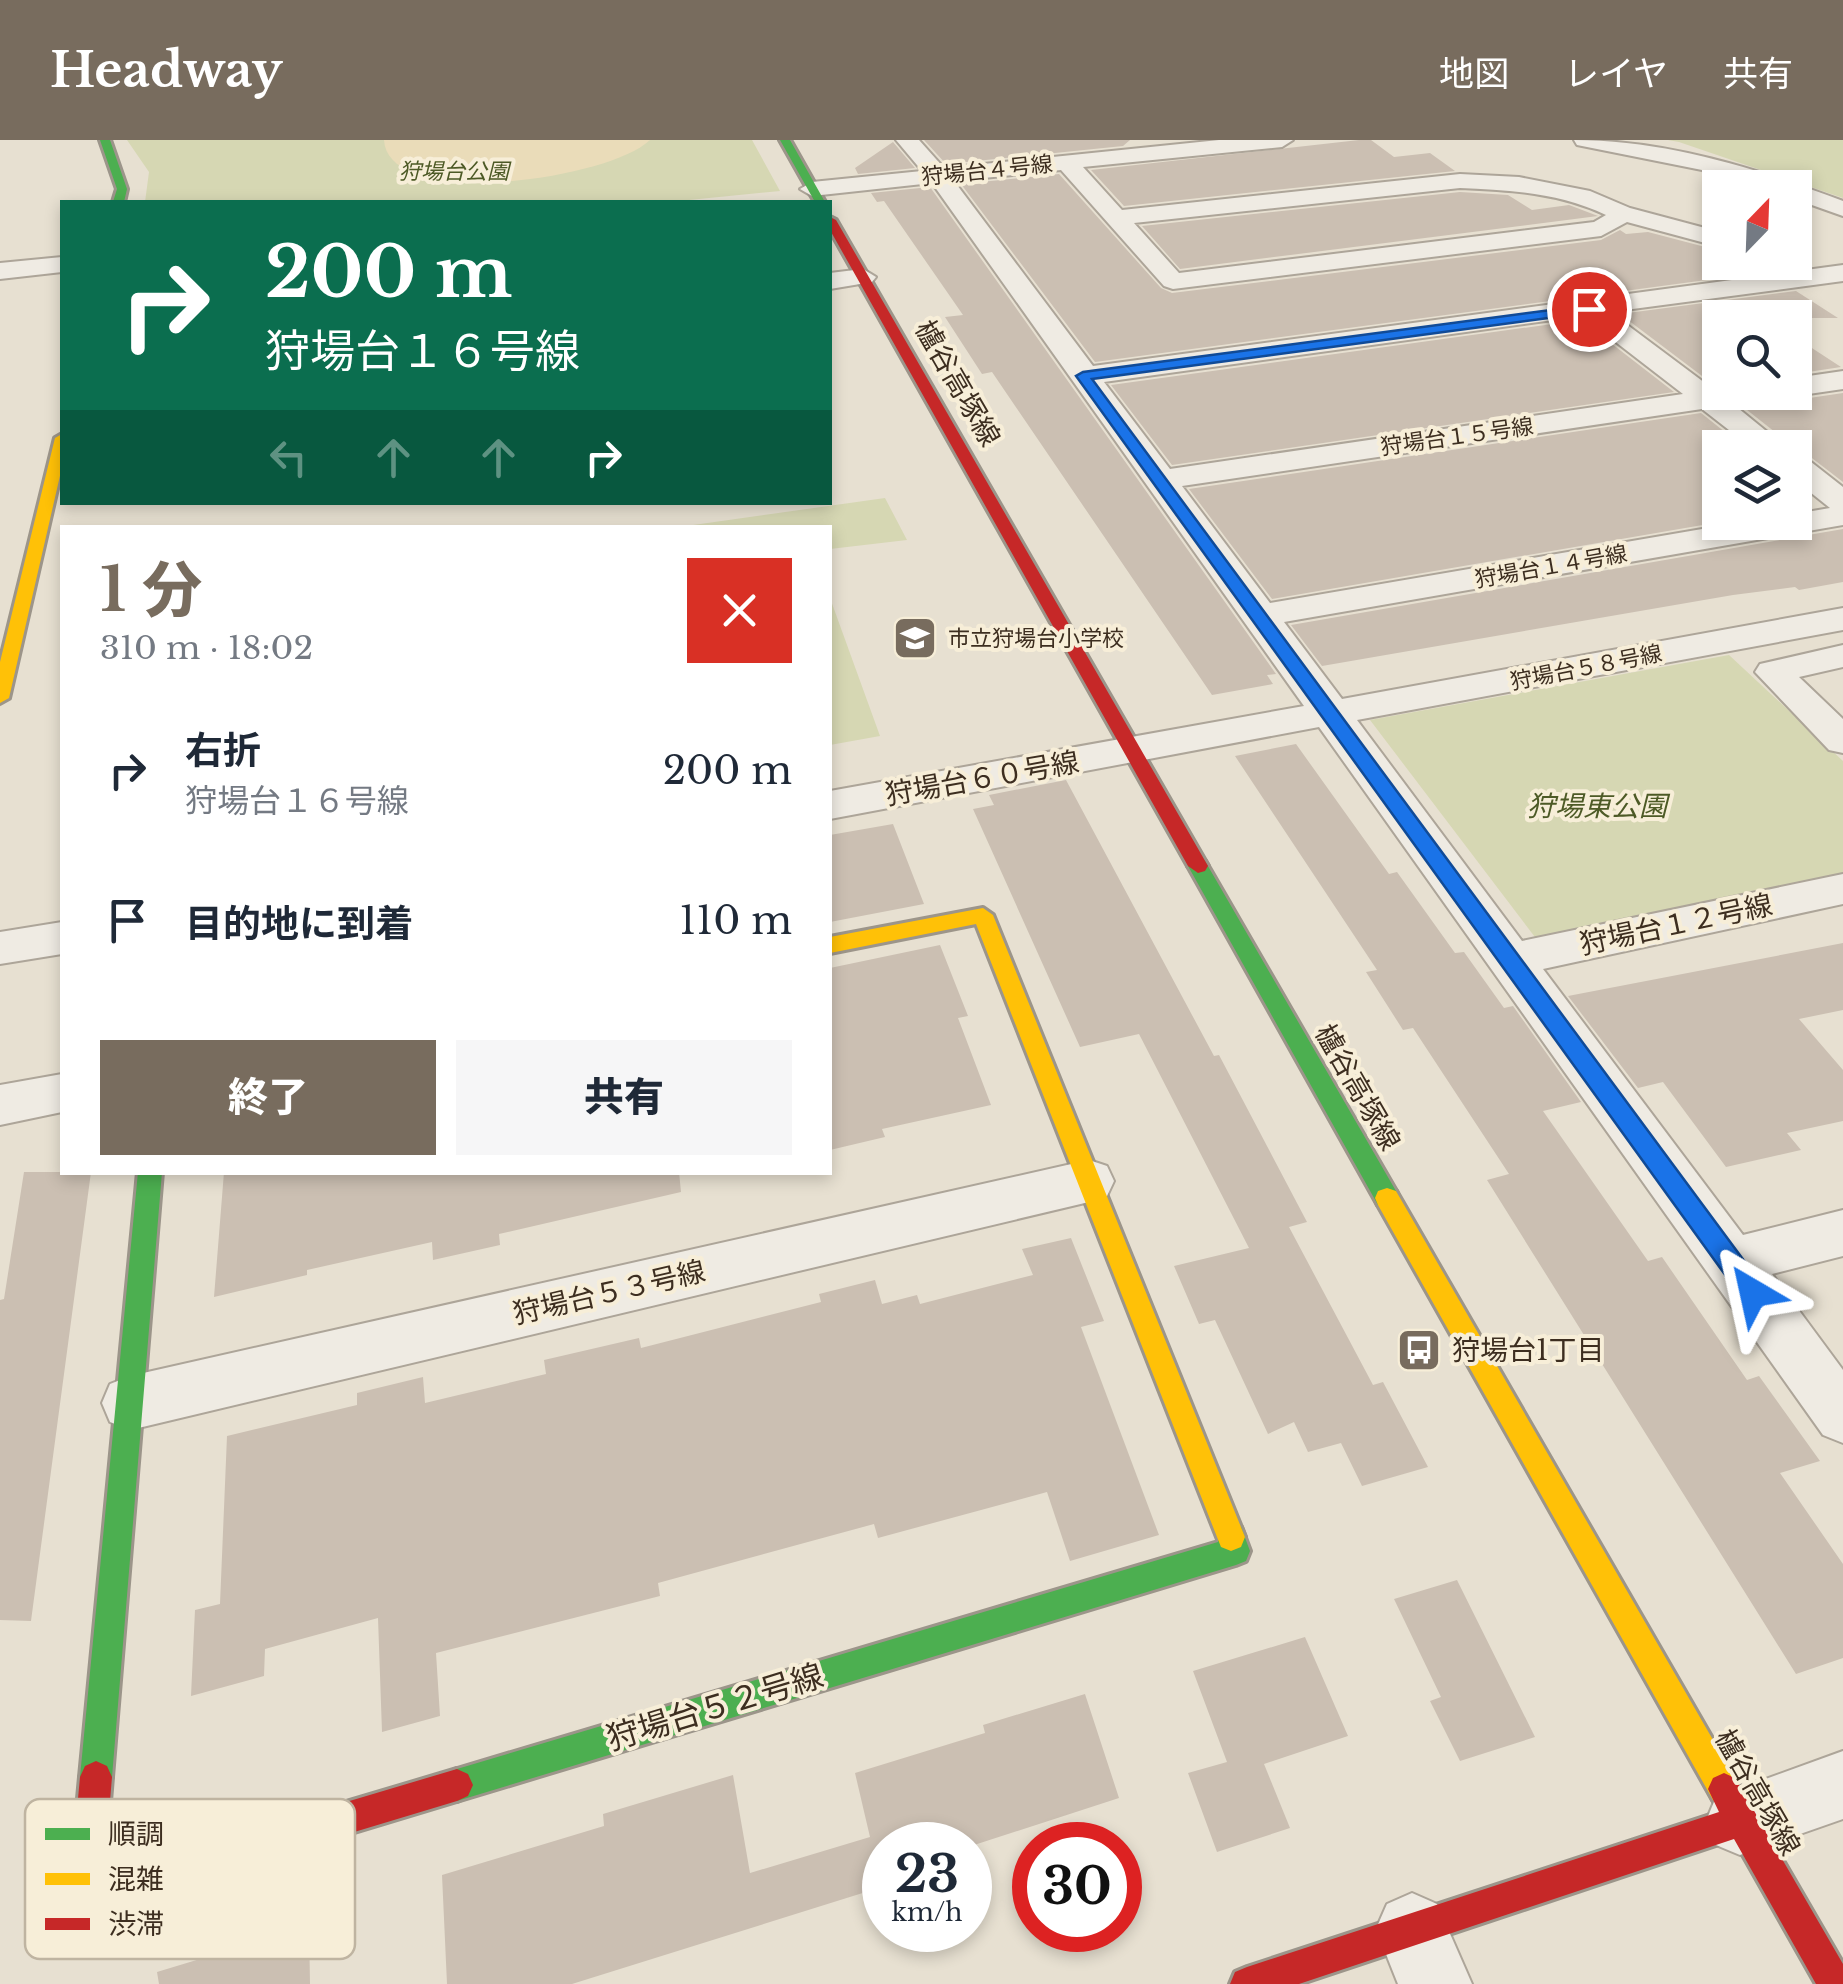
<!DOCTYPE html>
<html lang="ja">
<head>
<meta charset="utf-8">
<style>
	:root { --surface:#fff; --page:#f6f6f7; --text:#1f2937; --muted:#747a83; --accent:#786c5e }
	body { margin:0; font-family:"Libre Baskerville","Noto Sans JP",serif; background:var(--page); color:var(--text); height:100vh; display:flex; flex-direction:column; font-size:38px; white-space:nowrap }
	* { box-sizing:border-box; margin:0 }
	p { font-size:32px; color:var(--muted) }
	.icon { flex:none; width:55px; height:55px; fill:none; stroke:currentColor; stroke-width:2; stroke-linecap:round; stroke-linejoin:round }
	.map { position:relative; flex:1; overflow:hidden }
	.sheet { position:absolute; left:60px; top:385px; width:772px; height:650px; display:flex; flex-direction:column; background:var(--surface); border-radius:0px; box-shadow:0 5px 15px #0003 }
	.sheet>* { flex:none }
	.top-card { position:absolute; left:60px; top:60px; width:772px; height:305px; border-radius:0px; box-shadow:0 5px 15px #0003; background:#0b6e4f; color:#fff; overflow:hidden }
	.needle { width:65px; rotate:23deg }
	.buttons { position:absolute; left:1702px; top:30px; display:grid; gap:20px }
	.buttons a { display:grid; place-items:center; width:110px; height:110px; border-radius:0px; background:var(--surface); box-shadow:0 5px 15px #0003; font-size:50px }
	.speed { position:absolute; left:862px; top:1682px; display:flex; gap:20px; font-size:50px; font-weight:700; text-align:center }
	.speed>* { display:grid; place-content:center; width:130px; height:130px; border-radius:50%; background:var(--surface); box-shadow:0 5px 15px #0003; line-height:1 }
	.speed small { font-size:25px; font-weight:400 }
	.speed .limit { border:15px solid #d22; background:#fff; color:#111 }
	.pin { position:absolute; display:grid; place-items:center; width:85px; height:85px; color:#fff; margin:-42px; border:5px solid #fff; border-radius:50%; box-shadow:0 2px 10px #0007 }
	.me { position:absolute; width:110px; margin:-55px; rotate:324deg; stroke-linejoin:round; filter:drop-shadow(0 0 8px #0008) }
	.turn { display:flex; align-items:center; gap:35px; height:210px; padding:0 40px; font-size:45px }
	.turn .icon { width:130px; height:130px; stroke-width:2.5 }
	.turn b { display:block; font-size:70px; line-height:85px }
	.lanes { display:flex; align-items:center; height:95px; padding:0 40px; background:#0003; justify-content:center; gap:50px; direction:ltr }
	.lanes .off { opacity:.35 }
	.round { display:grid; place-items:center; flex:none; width:105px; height:105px; border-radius:0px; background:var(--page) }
	.overview { display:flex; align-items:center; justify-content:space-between; height:170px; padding:0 40px }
	h1 { font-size:60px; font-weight:800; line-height:75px; color:var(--accent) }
	.primary-button { display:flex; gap:20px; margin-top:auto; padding:20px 40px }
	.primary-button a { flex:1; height:115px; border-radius:0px; background:var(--accent); color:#fff; font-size:40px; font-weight:800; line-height:115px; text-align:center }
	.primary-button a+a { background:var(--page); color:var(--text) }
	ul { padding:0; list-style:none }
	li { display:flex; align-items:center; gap:30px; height:150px; padding:0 40px }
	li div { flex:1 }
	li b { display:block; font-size:38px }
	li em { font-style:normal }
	header { display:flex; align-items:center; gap:60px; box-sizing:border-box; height:140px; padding:0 50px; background:var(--accent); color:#fff }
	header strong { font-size:48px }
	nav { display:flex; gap:55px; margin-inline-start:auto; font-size:35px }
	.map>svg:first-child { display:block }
	.green { fill:#d6d7b3 }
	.sand { fill:#eadcb9 }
	.building { fill:#cbbfb2 }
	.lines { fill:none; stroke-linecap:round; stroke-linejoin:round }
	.street-casing { stroke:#ada599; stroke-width:4 }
	.fast-casing { stroke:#9c958a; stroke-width:6 }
	.slow-casing { stroke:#9c958a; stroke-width:6 }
	.jam-casing { stroke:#9c958a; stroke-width:6 }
	.street { fill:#efebe3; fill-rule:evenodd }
	.fast { fill:#4caf50; fill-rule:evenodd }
	.slow { fill:#ffc107; fill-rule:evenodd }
	.jam { fill:#c62828; fill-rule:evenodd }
	.route { fill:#1a73e8; stroke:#114b97; stroke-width:2.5 }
	.labels { text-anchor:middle; stroke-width:8; stroke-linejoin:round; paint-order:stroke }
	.far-street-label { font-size:22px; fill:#3d2e20; stroke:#f7eed8 }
	.far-park-label { font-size:22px; font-style:italic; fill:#4d5a26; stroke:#f7eed8 }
	.far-poi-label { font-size:22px; fill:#3d2e20; stroke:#f7eed8; text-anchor:start }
	.street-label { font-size:28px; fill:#3d2e20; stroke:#f7eed8 }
	.park-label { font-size:28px; font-style:italic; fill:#4d5a26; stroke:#f7eed8 }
	.poi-label { font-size:28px; fill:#3d2e20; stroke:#f7eed8; text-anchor:start }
	.near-street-label { font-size:32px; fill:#3d2e20; stroke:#f7eed8 }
	.key { fill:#f7eed8; stroke:#bfb4a1; stroke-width:2.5 }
	.key-label { font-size:28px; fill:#3d2e20 }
</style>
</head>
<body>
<header>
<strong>Headway</strong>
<nav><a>地図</a><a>レイヤ</a><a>共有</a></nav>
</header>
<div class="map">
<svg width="1843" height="1844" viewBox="0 0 1843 1844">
	<rect width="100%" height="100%" fill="#e7e0d1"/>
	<path class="green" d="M 127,0 L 752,0 L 780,51 L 669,62 L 145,62 L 149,32 Z
		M 1668,0 L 1843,0 L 1843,58 L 1679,2 Z
		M 885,358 L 907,400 L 830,409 L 830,388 L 679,387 Z
		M 830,458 L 880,596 L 830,605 Z
		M 1729,515 L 1843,621 L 1843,741 L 1541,805 L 1370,580 Z"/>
	<path class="sand" d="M 384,0 L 650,0 C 608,40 388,71 384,0 Z"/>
	<path class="building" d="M 924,0 L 1130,0 L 1123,6 L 946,24 Z
		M 1359,0 L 1371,0 L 1394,17 L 1430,13 L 1455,31 L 1124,66 L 1091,30 Z
		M 893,2 L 915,28 L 858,34 L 855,28 Z
		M 1059,34 L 1161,148 L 1172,153 L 1601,100 L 1620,90 L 1626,94 L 1648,92 L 1709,108 L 1720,115 L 1720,122 L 1751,122 L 1766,132 L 1095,222 L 961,44 Z
		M 930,47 L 1276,534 L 1267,535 L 1273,544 L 1212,555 L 992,232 L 982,234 L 945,177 L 963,175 L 884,61 L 877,62 L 871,53 Z
		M 1460,52 L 1508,55 L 1532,70 L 1569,65 L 1598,76 L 1180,129 L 1142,86 Z
		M 1796,151 L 1838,178 L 1720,178 L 1720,246 L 1714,245 L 1620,174 Z
		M 1581,180 L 1674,252 L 1172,325 L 1111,245 Z
		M 1795,197 L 1841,227 L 1795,234 Z
		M 1772,252 L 1796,260 L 1843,253 L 1843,342 L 1808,315 L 1795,312 L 1795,308 L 1742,266 L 1766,262 Z
		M 1701,273 L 1745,308 L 1720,308 L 1720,382 L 1272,459 L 1189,349 Z
		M 1843,389 L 1843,442 L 1799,450 L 1795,447 L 1733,455 L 1322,526 L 1291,485 Z
		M 1296,604 L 1389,734 L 1397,732 L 1455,813 L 1464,812 L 1504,868 L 1513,866 L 1581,962 L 1543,971 L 1648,1121 L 1662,1117 L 1747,1240 L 1759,1236 L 1820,1321 L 1780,1333 L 1843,1424 L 1843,1518 L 1796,1534 L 1487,1040 L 1509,1034 L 1413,888 L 1403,890 L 1366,832 L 1377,830 L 1235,616 Z
		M 1066,640 L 1214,916 L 1219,915 L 1307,1082 L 1289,1087 L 1373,1245 L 1383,1242 L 1428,1327 L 1362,1346 L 1341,1303 L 1308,1312 L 1294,1282 L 1268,1294 L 1215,1180 L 1199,1184 L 1174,1126 L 1249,1108 L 1139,894 L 1080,907 L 973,669 L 994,665 L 989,655 Z
		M 893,684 L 924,764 L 830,782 L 830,695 Z
		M 1843,803 L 1843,870 L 1799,879 L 1843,930 L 1843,981 L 1787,993 L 1801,1010 L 1726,1027 L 1663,942 L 1638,948 L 1568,856 Z
		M 940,805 L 968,876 L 958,878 L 991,965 L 882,989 L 885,997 L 830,1010 L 830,828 Z
		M 24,1032 L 91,1032 L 31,1481 L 0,1480 L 0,1160 L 4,1159 Z
		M 224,1032 L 679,1032 L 681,1052 L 499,1094 L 500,1105 L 433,1120 L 432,1102 L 307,1130 L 307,1135 L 214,1157 Z
		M 1071,1098 L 1104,1181 L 1081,1187 L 1159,1395 L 1070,1421 L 1047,1352 L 878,1398 L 874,1384 L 658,1443 L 660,1456 L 436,1513 L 440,1576 L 382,1592 L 378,1478 L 265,1509 L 264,1536 L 191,1556 L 195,1470 L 220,1464 L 227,1296 L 357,1265 L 357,1253 L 423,1237 L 425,1263 L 546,1234 L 544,1220 L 639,1198 L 641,1208 L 821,1162 L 819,1154 L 875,1140 L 882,1164 L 917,1155 L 920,1164 L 1033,1135 L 1022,1109 Z
		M 1457,1440 L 1535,1597 L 1460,1621 L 1430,1561 L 1441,1557 L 1394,1459 Z
		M 1305,1497 L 1348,1596 L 1264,1624 L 1290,1688 L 1217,1712 L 1188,1633 L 1227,1622 L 1193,1531 Z
		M 1085,1554 L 1119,1658 L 971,1706 L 974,1717 L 970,1719 L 970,1705 L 885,1705 L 885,1746 L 572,1844 L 447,1844 L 442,1735 L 604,1686 L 603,1674 L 733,1635 L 750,1733 L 870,1697 L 855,1633 L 985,1593 L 983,1585 Z
		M 309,1786 L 310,1844 L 159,1844 L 157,1832 Z"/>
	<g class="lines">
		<g class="street-casing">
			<path id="street" d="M 896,0 L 919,0 L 944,28 L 1219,0 L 1293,0 L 1282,7 L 1083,27 L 1122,70 L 1460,34 L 1519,37 L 1590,51 L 1630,68 L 1720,92 L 1720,107 L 1627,82 L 1601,96 L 1173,149 L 1164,146 L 1061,30 L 954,41 L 1093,226 L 1843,125 L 1843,141 L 1610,172 L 1713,249 L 1769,252 L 1765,258 L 1733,264 L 1787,308 L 1752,308 L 1702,269 L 1182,346 L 1270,463 L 1743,382 L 1795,382 L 1795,374 L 1830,368 L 1795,340 L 1795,316 L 1806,318 L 1843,347 L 1843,385 L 1284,482 L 1342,559 L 1843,468 L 1843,490 L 1357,580 L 1522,801 L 1843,734 L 1843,764 L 1543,829 L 1743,1095 L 1843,1070 L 1843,1116 L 1772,1134 L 1843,1230 L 1843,1303 L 1823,1295 L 1319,587 L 830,679 L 830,651 L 1304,566 L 932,43 L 812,56 L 800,49 L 812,42 L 922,31 ZM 1460,48 C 1510,50 1560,53 1606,75 L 1594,82 L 1179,133 L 1134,83 ZM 1582,176 L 1683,254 L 1170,329 L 1104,242 Z
				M 1574,0 C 1667,0 1758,29 1843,61 L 1843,76 L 1795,59 L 1795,48 L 1759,48 L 1702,30 L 1577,5 Z
				M 62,117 L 62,132 L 0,139 L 0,123 Z
				M 863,129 L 876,137 L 872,142 L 830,149 L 830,133 Z
				M 1843,231 L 1843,249 L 1795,256 L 1784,252 L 1795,252 L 1795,238 Z
				M 1843,505 L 1843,527 L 1799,537 L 1843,579 L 1843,613 L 1829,610 L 1755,532 L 1760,524 Z
				M 62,782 L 62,814 L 0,824 L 0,792 Z
				M 62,934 L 62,972 L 0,985 L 0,945 Z
				M 1089,1020 L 1107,1026 L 1114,1041 L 1107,1056 L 1089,1062 L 130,1290 L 110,1282 L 102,1263 L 110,1244 L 130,1236 Z
				M 1843,1611 L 1843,1679 L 1740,1715 L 1716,1705 L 1706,1681 L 1716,1657 Z
				M 1412,1753 L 1437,1764 L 1472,1844 L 1398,1844 L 1376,1789 L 1387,1764 Z"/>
		</g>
		<g class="fast-casing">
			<path id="fast" d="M 100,0 L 110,0 L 127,49 L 124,62 L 113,62 L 117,49 Z
				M 780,0 L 790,0 L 825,62 L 815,62 Z
				M 1198,719 L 1205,721 L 1396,1051 L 1399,1058 L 1396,1065 L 1387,1068 L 1378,1065 L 1188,726 Z
				M 138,1032 L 162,1032 L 112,1637 L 107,1648 L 96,1653 L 85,1648 L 80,1637 Z
				M 1231,1383 L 1241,1387 L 1250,1411 L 1246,1421 L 1236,1425 L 457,1661 L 446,1656 L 441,1645 L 446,1634 L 457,1629 L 1218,1402 L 1221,1387 Z"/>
		</g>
		<g class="slow-casing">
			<path id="slow" d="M 62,294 L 62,327 L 9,558 L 0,563 L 0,522 L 55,298 Z
				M 983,768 L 993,775 L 1245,1397 L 1241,1407 L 1231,1411 L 1221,1407 L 1217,1397 L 976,784 L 830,813 L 830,797 Z
				M 1387,1048 L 1396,1051 L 1735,1638 L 1740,1649 L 1735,1660 L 1724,1665 L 1713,1660 L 1378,1065 L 1375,1058 L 1378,1051 Z"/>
		</g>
		<g class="jam-casing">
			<path id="jam" d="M 830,77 L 836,80 L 1208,726 L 1205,731 L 1198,733 L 1188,726 L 830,90 Z
				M 96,1621 L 107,1626 L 112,1637 L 104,1734 L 457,1629 L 468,1634 L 473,1645 L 468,1656 L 457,1661 L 86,1773 L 74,1768 L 69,1756 L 80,1637 L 85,1626 Z
				M 1724,1633 L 1735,1638 L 1843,1824 L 1843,1844 L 1816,1844 L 1734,1699 L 1299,1844 L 1230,1844 L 1235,1832 L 1247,1827 L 1719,1672 L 1708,1649 L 1713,1638 Z"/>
		</g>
		<use href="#street" class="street"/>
		<use href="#fast" class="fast"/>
		<use href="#slow" class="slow"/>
		<use href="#jam" class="jam"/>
	</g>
	<path class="route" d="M 1589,165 L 1595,169 L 1593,172 L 1092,239 L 1762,1145 L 1766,1153 L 1762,1161 L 1753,1165 L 1744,1161 L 1076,236 L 1083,232 Z"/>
	<defs>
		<g id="school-square" transform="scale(2.25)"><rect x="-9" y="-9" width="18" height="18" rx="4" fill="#786c5e" stroke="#f7eed8"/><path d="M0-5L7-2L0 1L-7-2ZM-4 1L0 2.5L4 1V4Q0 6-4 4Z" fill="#fff"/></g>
		<g id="bus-square" transform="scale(2.25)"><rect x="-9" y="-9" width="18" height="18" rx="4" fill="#786c5e" stroke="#f7eed8"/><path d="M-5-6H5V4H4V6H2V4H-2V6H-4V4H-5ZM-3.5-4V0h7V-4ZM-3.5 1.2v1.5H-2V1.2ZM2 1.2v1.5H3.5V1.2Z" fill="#fff"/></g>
	</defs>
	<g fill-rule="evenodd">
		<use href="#school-square" x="915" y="498"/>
		<use href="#bus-square" x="1419" y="1210"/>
	</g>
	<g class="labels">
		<g class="far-street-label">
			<text transform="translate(987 30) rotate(-6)" y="8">狩場台４号線</text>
			<text transform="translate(1457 296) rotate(-8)" y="8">狩場台１５号線</text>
			<text transform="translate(1551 426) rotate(-10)" y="8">狩場台１４号線</text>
			<text transform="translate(1586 527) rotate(-11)" y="8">狩場台５８号線</text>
		</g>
		<g class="far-park-label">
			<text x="454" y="39">狩場台公園</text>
		</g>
		<g class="far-poi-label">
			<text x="948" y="506">市立狩場台小学校</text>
		</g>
		<g class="street-label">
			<text transform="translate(958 243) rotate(60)" y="10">櫨谷高塚線</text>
			<text transform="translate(982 638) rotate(-10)" y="10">狩場台６０号線</text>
			<text transform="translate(1676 784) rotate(-12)" y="10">狩場台１２号線</text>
			<text transform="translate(1358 947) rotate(60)" y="10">櫨谷高塚線</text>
			<text transform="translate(609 1152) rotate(-13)" y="10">狩場台５３号線</text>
			<text transform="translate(1758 1652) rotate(60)" y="10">櫨谷高塚線</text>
		</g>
		<g class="park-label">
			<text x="1597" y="676">狩場東公園</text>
		</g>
		<g class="poi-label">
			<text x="1452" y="1220">狩場台1丁目</text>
		</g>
		<g class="near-street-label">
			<text transform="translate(715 1567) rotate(-17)" y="11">狩場台５２号線</text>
		</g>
	</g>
	<rect x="25" y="1659" width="330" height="160" rx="15" class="key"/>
	<rect x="45" y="1688" width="45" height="12" fill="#4caf50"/>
	<rect x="45" y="1733" width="45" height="12" fill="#ffc107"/>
	<rect x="45" y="1778" width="45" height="12" fill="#c62828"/>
	<g class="key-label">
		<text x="108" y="1704">順調</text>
		<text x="108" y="1749">混雑</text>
		<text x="108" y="1794">渋滞</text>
	</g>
</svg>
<div class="buttons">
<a><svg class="needle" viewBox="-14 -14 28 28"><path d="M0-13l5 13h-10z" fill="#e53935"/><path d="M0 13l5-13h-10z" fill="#747a83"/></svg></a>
<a><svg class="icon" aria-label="search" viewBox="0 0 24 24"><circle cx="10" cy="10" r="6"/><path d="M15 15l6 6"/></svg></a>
<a><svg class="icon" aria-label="layers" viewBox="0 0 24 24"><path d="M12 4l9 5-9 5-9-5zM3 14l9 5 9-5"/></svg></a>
</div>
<div class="speed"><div>23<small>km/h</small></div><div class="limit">30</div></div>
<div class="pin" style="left:1589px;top:169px;background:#d93025"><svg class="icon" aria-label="arrive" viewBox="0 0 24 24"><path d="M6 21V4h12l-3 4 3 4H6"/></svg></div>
<svg class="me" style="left:1753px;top:1153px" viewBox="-20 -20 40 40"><path d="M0-17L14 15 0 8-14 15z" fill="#1a73e8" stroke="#fff" stroke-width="4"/></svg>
<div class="top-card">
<div class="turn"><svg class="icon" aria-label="right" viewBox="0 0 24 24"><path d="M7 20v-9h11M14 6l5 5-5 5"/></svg><div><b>200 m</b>狩場台１６号線</div></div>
<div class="lanes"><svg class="icon off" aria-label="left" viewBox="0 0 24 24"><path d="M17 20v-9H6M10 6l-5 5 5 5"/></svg><svg class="icon off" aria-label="ahead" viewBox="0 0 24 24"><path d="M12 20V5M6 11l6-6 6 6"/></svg><svg class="icon off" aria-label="ahead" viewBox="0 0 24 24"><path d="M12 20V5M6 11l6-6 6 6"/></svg><svg class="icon" aria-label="right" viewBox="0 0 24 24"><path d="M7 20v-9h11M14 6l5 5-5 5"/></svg></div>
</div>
<section class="sheet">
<div class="overview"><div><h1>1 分</h1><p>310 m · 18:02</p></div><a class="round" style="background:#d93025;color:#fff"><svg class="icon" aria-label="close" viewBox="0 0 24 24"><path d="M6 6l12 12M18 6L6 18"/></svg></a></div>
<ul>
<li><svg class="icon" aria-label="right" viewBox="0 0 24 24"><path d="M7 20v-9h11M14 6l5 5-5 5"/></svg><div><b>右折</b><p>狩場台１６号線</p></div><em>200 m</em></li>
<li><svg class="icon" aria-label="arrive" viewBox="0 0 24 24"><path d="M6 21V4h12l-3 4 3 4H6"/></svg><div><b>目的地に到着</b></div><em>110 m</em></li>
</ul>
<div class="primary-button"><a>終了</a><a>共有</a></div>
</section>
</div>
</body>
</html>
